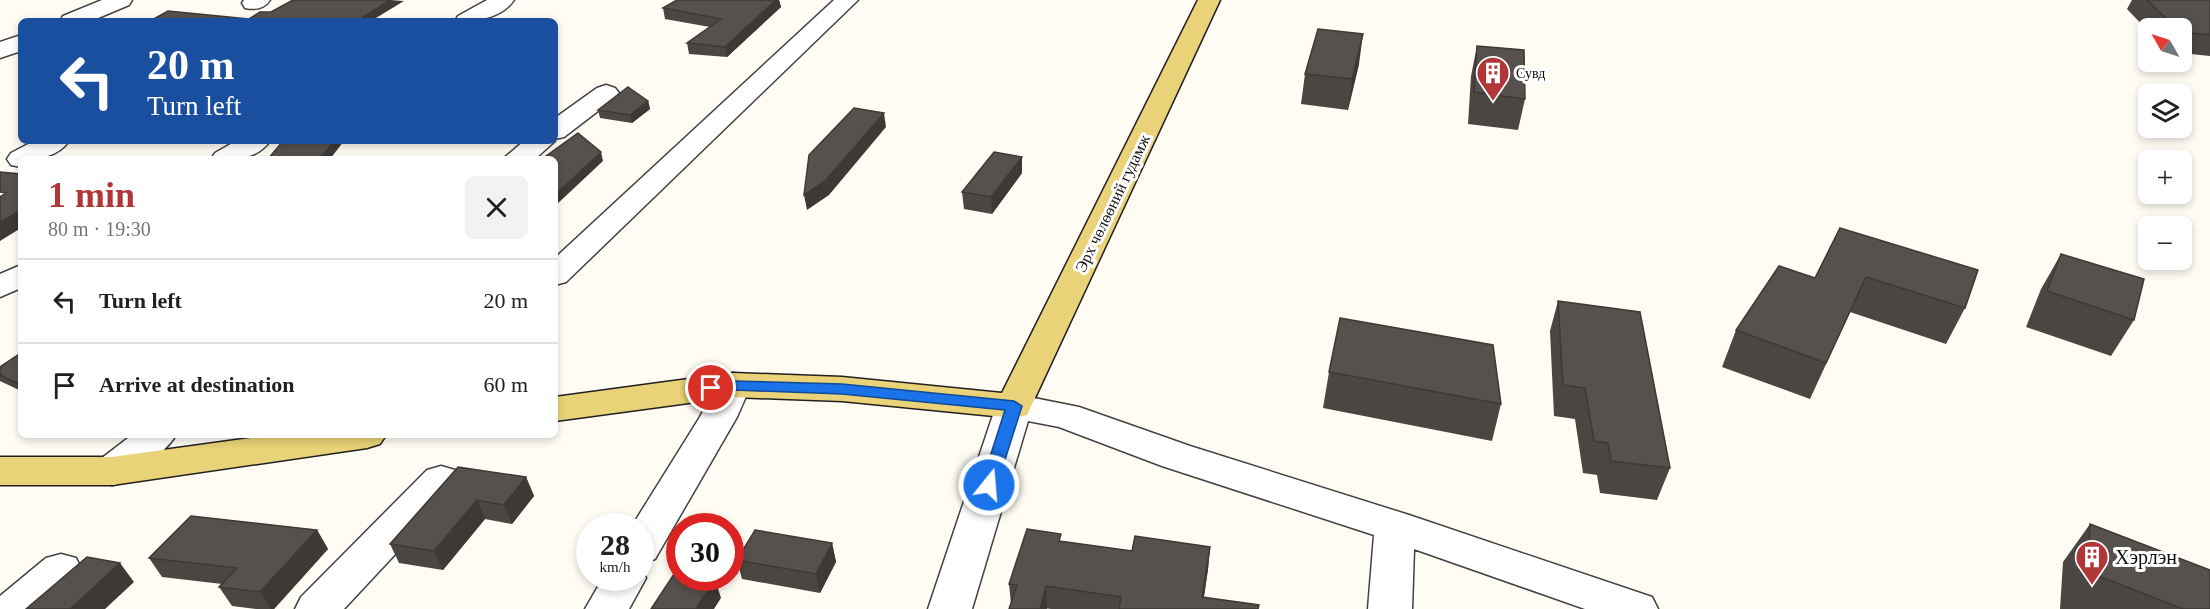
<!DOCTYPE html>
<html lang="en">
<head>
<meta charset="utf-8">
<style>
	:root { --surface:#fff; --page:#f2f2f2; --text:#202124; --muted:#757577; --line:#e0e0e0; --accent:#b03637 }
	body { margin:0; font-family:Georgia,serif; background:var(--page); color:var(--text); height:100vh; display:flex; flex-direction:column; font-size:22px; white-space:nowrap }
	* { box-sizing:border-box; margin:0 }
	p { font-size:20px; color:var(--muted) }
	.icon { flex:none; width:33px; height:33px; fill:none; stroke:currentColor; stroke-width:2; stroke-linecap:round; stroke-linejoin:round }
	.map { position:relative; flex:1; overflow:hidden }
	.panel { position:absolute; left:18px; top:156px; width:540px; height:282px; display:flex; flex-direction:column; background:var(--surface); border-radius:9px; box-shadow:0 3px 9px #0003 }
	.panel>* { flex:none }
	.hud { position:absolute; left:18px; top:18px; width:540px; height:126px; border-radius:9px; box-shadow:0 3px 9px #0003; background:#1a4fa0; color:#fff; overflow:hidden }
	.needle { width:39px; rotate:309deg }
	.fabs { position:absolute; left:2138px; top:18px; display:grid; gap:12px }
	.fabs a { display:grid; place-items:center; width:54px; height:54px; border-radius:9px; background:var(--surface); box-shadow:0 3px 9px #0003; font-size:30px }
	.speed { position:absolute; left:576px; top:513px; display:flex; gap:12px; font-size:30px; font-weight:700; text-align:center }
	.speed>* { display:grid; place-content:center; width:78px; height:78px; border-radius:50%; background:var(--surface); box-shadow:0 3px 9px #0003; line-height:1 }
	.speed small { font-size:15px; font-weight:400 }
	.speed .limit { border:9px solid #d22; background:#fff; color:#111 }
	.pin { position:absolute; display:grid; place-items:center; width:51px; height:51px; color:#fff; margin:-26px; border:3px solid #fff; border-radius:50%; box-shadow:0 2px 6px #0007 }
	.me { position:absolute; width:66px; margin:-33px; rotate:17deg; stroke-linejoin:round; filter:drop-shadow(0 0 4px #0008) }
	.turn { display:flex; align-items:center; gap:21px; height:126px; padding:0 30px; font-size:27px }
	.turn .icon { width:78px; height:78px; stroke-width:2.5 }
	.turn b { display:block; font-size:42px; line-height:51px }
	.round { display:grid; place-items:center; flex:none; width:63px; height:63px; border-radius:9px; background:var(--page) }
	.summary { display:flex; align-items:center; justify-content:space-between; height:102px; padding:0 30px }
	h1 { font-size:36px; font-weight:600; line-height:45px; color:var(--accent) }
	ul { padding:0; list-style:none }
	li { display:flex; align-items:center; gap:18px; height:84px; padding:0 30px; border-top:2px solid var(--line) }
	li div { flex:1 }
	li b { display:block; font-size:22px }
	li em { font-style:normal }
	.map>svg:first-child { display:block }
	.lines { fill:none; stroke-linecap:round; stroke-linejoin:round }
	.minor-casing { stroke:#424242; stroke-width:3 }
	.major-casing { stroke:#202020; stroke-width:3 }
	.minor { fill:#fff; fill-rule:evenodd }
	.major { fill:#e9d277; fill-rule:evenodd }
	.wall { fill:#4b4642 }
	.shaded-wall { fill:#3d3936 }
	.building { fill:#57514d; stroke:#3d3936; stroke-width:1.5 }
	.route { fill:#1a73e8; stroke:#114b97; stroke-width:1.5 }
	.labels { text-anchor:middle; stroke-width:6; stroke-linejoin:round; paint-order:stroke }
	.far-poi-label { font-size:14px; fill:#0f0f0f; stroke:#fff; text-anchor:start }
	.street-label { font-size:16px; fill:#0f0f0f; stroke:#fff }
	.near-poi-label { font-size:20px; fill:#0f0f0f; stroke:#fff; text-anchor:start }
</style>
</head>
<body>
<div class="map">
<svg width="2210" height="609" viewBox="0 0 2210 609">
	<rect width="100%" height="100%" fill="#fefcf3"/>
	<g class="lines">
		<g class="minor-casing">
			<path id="minor" d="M 102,0 L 132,0 L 129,5 L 91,21 L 60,21 L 63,16 Z
				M 244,0 L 270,0 C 264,9 255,10 245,8 L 242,3 Z
				M 487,0 L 514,0 C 501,19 476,21 455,21 L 458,16 Z
				M 834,0 L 858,0 L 566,282 L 555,285 L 555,258 Z
				M 21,35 L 21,51 L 0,58 L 0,42 Z
				M 606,85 L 615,88 L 619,93 L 615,98 L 564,137 L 555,139 L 555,118 L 597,88 Z
				M 34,141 L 69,141 C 58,157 39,159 21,159 L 21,167 L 11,165 L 7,159 L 11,153 Z
				M 236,141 L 270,141 C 256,161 233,159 211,159 L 215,153 Z
				M 524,141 L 555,141 L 535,159 L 503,159 Z
				M 21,265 L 21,288 L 0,297 L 0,274 Z
				M 733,373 L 746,377 L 751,385 L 737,417 L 655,559 L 640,564 L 640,526 L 632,526 L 700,417 L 720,377 Z
				M 1014,394 L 1079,407 L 1190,446 L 1409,515 L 1652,597 L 1658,609 L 1585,609 L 1414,549 L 1412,609 L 1368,609 L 1374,535 L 1162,466 L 1059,427 L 1028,421 L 972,609 L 928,609 L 996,406 L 1001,397 Z
				M 132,435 L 176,435 C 168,449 128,485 112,485 C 108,485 102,482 98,481 L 93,471 L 98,461 Z
				M 441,466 L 455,470 L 461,480 L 455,490 L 344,609 L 295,609 L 301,597 L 427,470 Z
				M 61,554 L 76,558 L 82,570 L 76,582 L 45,609 L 0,609 L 0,596 L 46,558 Z
				M 640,567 L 646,578 L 629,609 L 585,609 L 603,578 L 640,578 Z"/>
		</g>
		<g class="major-casing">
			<path id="major" d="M 1198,0 L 1220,0 L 1027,415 L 1014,418 L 842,401 L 733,397 L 555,421 L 555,397 L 733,373 L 842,377 L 1002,393 Z
				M 273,435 L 386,435 L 380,444 L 367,448 L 112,485 L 0,485 L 0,457 L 112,457 Z"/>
		</g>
		<use href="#minor" class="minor"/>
		<use href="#major" class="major"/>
	</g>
	<path class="wall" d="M 677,0 L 779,0 L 781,7 L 727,57 L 689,54 L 687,43 L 710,27 L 665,19 L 663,8 Z
		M 2132,0 L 2210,0 L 2210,56 L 2181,53 L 2181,28 L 2148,28 L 2148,31 L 2127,9 Z
		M 1477,46 L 1525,99 L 1518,130 L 1468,124 L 1471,76 Z
		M 1359,64 L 1348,110 L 1301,104 L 1305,74 Z
		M 648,101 L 650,109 L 632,123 L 600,118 L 598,110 Z
		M 1022,157 L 1022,173 L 992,214 L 964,209 L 962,192 Z
		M 2061,254 L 2134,320 L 2111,356 L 2026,327 L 2041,289 Z
		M 1978,270 L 1965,308 L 1946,344 L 1850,312 L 1810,399 L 1722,367 L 1736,330 L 1815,278 Z
		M 1558,301 L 1670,468 L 1657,500 L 1600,493 L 1597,475 L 1583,473 L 1575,419 L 1554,416 L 1550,331 Z
		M 21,353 L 21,391 L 0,381 L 0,367 Z
		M 1329,372 L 1501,404 L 1492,441 L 1323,408 Z
		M 458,467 L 526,477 L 534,496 L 512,524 L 485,519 L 443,570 L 399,563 L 390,544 Z
		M 2090,524 L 2210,609 L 2060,609 L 2063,562 Z
		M 317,530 L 328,549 L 274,609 L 256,609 L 232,606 L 219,587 L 222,584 L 162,577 L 149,558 Z
		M 1061,541 L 1132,551 L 1210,547 L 1208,569 L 1204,597 L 1258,609 L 1051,609 L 1011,604 L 1009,584 Z
		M 832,543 L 836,562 L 820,593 L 742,579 L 737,560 Z"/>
	<path class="shaded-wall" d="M 390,0 L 404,1 L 371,21 L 357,21 Z
		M 776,0 L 779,0 L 781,7 L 727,57 L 725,47 Z
		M 1363,34 L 1359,64 L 1348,110 L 1352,79 Z
		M 648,101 L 650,109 L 632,123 L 630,115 Z
		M 884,113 L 886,127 L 829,195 L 807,210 L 804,195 Z
		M 334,141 L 344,141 L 330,159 L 320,159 Z
		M 601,152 L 603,161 L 555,206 L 555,195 Z
		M 1022,157 L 1022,173 L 992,214 L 991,197 Z
		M 21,210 L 21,228 L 0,241 L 0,222 Z
		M 526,477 L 534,496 L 512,524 L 504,505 Z
		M 477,500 L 485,519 L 443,570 L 434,551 Z
		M 317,530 L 328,549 L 274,609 L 271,609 L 260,592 Z
		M 832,543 L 836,562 L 820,593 L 816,574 Z
		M 1210,547 L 1208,569 L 1202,609 L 1202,597 Z
		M 120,563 L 134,582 L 105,609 L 70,609 Z
		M 715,579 L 721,598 L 714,609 L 696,609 Z
		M 1046,586 L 1047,609 L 1040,609 Z"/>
	<path class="building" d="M 293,0 L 390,0 L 357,21 L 150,21 L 168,11 L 249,19 L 260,12 L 271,12 Z
		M 677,0 L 776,0 L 725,47 L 687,43 L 721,19 L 663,8 Z
		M 2147,0 L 2210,0 L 2210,35 L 2181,32 L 2181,28 L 2176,28 Z
		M 1318,29 L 1363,34 L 1352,79 L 1305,74 Z
		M 1477,46 L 1524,50 L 1525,99 L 1474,92 Z
		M 628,87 L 648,101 L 630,115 L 598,110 Z
		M 854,108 L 884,113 L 826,180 L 804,195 L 809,155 Z
		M 578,133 L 601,152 L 555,195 L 555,159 L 542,159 Z
		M 283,141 L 334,141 L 320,159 L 268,159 Z
		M 994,152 L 1022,157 L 991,197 L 962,192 Z
		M 0,172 L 21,174 L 21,210 L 0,222 L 0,197 L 6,193 L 0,192 Z
		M 1840,228 L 1978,270 L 1965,308 L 1866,277 L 1826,363 L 1736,330 L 1779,266 L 1815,278 Z
		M 2061,254 L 2144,279 L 2134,320 L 2047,291 Z
		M 1558,301 L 1640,312 L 1670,468 L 1611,461 L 1608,443 L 1594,441 L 1585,388 L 1563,385 Z
		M 1340,318 L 1493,345 L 1501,404 L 1329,372 Z
		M 21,353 L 21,385 L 0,375 L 0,367 Z
		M 458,467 L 526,477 L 504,505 L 477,500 L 434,551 L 390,544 Z
		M 191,516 L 317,530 L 260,592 L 219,587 L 237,568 L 149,558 Z
		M 2090,524 L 2210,570 L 2210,609 L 2183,609 L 2088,572 Z
		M 1027,529 L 1061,534 L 1059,541 L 1132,551 L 1135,536 L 1210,547 L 1202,597 L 1259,605 L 1258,609 L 1119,609 L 1121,597 L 1046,586 L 1040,609 L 1009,609 L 1017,585 L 1009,584 Z
		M 755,530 L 832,543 L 816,574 L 737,560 Z
		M 87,557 L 120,563 L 70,609 L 26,609 Z
		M 676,571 L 680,572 L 680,578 L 708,578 L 715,579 L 696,609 L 651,609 Z"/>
	<path class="route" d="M 733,381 L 842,384 L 1014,401 L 1022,406 L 997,485 L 989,491 L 981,485 L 1005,410 L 842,394 L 733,390 L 711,393 L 703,388 L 711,383 Z"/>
	<defs>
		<g id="building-pin" transform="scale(1.725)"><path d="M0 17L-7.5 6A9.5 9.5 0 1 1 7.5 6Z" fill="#b03637" stroke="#fff"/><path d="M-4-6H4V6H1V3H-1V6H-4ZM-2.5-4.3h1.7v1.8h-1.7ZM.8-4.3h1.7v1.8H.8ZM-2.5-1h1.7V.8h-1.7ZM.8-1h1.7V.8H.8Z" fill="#fff"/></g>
	</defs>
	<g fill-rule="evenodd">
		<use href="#building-pin" x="1493" y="73"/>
		<use href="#building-pin" x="2092" y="557"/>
	</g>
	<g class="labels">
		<g class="far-poi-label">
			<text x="1516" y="78">Сувд</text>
		</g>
		<g class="street-label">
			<text transform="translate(1112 203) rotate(-64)" y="6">Эрх чөлөөний гудамж</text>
		</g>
		<g class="near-poi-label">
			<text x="2115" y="564">Хэрлэн</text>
		</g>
	</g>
</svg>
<div class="fabs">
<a><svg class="needle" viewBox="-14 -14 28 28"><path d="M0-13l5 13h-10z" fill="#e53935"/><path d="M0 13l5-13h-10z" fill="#757577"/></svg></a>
<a><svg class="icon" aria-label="layers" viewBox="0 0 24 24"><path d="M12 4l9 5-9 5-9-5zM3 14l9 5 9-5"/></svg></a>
<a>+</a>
<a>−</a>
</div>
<div class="speed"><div>28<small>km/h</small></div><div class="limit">30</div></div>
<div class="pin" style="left:711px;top:388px;background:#d93025"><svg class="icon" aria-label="arrive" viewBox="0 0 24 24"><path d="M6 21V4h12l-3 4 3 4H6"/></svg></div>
<svg class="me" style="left:989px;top:485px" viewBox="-20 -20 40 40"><circle r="17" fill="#1a73e8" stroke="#fff" stroke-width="3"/><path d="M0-11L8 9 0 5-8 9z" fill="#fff"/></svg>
<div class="hud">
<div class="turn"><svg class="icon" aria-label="left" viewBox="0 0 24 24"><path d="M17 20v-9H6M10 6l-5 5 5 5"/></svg><div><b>20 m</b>Turn left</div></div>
</div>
<section class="panel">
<div class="summary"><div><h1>1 min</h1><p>80 m · 19:30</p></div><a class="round"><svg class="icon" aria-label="close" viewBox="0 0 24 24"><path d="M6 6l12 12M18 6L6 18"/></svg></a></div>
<ul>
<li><svg class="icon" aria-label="left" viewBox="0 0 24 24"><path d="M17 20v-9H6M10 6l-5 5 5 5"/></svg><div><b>Turn left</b></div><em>20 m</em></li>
<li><svg class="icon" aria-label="arrive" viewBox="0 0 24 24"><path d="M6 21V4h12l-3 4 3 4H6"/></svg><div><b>Arrive at destination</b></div><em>60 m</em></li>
</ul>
</section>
</div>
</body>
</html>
